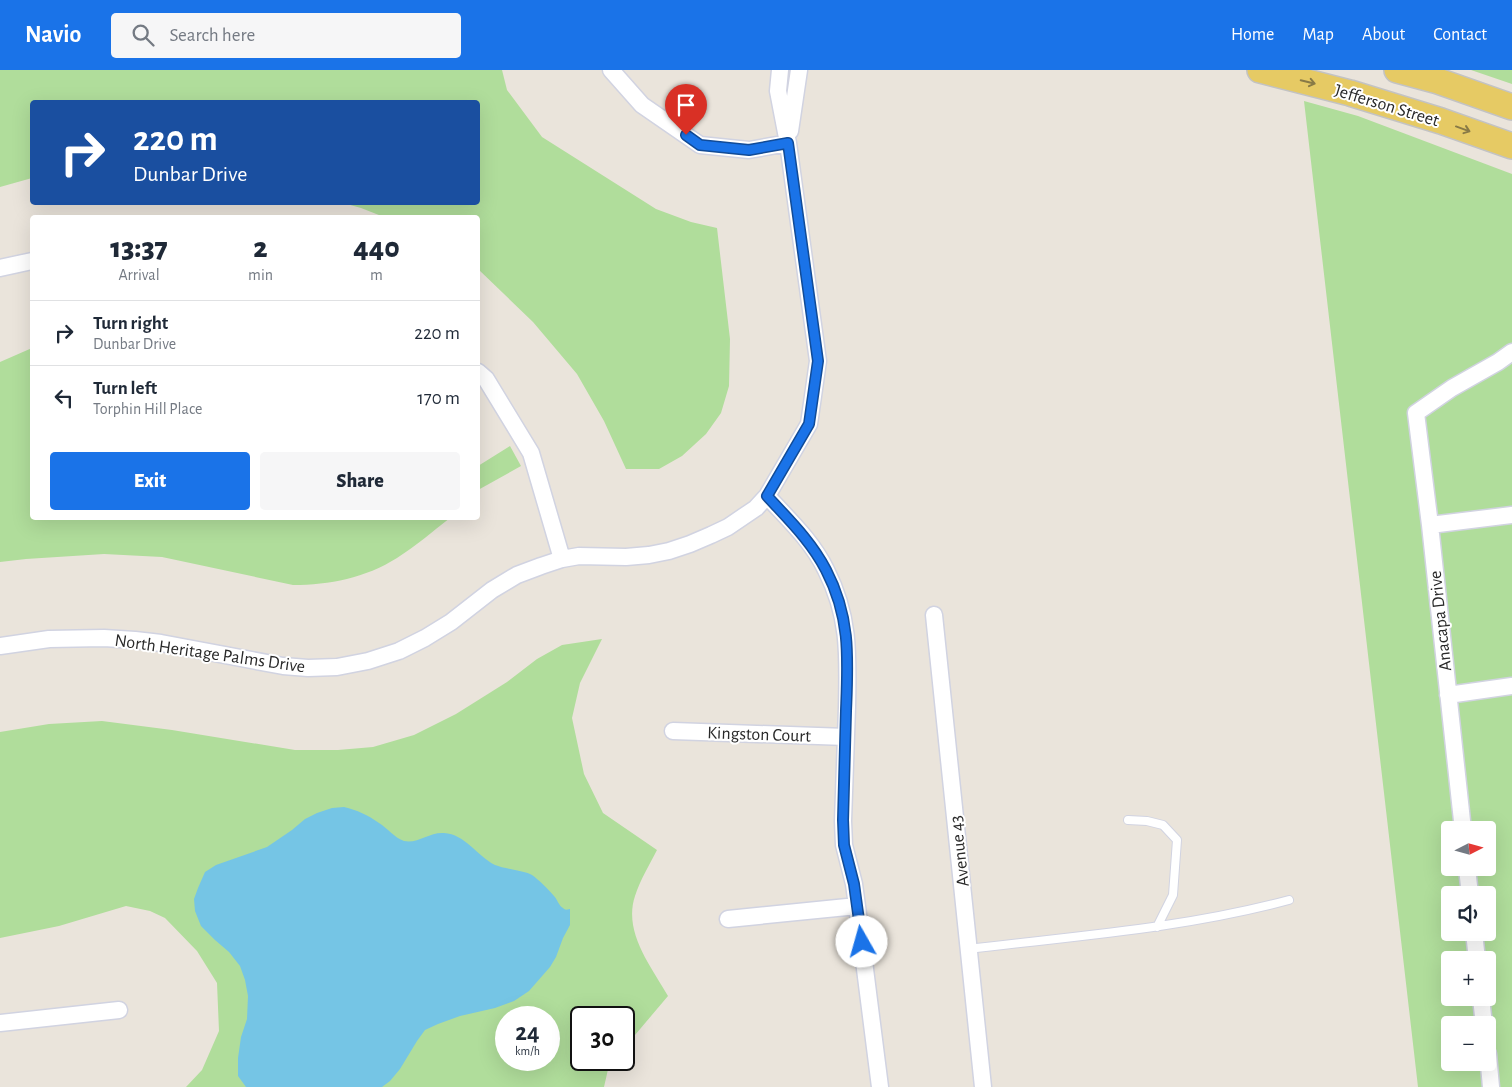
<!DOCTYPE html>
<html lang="en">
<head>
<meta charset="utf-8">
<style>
	:root { --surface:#fff; --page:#f6f6f7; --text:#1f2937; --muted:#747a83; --line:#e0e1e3; --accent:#1a73e8 }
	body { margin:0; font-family:"Alegreya Sans",sans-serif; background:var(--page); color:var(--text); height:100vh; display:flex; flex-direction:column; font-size:19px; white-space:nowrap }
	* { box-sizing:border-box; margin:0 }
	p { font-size:16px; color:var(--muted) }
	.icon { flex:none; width:28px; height:28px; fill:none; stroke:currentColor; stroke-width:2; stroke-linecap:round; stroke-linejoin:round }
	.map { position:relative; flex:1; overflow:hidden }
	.side { position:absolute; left:30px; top:145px; width:450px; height:305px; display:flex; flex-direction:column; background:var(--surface); border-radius:5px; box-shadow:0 5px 20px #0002 }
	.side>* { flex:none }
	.banner { position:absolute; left:30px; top:30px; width:450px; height:105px; border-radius:5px; box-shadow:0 5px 20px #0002; background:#1a4fa0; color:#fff; overflow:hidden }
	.needle { width:32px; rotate:84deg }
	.tools { position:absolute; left:1441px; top:751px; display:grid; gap:10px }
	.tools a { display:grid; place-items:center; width:55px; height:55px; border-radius:5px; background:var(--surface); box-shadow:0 5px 20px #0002; font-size:25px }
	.speed { position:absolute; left:495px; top:936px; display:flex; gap:10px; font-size:25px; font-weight:700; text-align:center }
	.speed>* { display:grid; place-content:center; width:65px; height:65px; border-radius:50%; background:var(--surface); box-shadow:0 5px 20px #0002; line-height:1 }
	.speed small { font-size:12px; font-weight:400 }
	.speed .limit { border:2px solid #111; border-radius:8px; background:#fff; color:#111 }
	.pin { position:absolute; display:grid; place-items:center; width:42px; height:42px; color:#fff; margin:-51px -21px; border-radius:50% 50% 50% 0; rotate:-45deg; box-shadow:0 0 5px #0007 }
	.pin .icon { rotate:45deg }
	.me { position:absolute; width:55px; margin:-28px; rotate:353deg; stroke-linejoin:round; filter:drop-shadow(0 0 4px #0008) }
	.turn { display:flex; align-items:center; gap:18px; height:105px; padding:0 20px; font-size:22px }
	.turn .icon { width:65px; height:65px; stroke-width:2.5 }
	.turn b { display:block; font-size:35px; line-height:42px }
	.eta { display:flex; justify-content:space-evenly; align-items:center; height:85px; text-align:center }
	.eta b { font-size:30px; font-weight:800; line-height:35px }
	.primary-button { display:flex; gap:10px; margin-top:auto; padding:10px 20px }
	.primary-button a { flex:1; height:58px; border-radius:5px; background:var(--accent); color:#fff; font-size:20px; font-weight:800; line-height:58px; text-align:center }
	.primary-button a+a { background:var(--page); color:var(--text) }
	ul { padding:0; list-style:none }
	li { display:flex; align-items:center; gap:15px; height:65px; padding:0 20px; border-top:1px solid var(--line) }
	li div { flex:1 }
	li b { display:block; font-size:19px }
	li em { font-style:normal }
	header { display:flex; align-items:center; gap:30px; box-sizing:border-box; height:70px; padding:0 25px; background:var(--accent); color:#fff }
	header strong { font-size:24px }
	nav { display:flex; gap:28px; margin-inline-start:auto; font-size:18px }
	.search { width:350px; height:45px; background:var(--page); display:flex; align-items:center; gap:12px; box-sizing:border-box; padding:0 18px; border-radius:5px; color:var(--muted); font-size:19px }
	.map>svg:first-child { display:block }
	.green { fill:#b0dd9b; fill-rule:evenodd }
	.water { fill:#75c5e5 }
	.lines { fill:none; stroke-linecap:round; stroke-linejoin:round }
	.lane-casing { stroke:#d1d3e1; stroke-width:10 }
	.street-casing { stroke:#d1d3e1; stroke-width:19 }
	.primary-casing { stroke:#c3c3c3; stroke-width:28 }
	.lane { stroke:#fff; stroke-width:8 }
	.street { stroke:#fff; stroke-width:16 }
	.primary { stroke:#e6ca64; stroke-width:25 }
	.oneway { stroke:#887a46 }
	.route-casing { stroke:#114b97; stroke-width:12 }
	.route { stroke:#1a73e8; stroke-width:9 }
	.labels { text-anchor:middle; stroke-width:4; stroke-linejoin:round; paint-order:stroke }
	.street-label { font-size:18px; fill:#292929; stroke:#fff }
</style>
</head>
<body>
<header>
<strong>Navio</strong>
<div class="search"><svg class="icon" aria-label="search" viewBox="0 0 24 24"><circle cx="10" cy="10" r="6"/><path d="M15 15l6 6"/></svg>Search here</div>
<nav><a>Home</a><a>Map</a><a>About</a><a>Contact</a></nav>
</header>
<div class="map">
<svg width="1512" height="1017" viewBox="0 0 1512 1017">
	<rect width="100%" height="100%" fill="#eae4db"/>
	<path class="green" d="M 0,0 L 502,0 L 507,20 L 542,67 L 656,139 L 691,152 L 717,158 L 730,269 L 729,316 L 721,343 L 706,364 L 682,386 L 659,399 L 626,399 L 604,351 L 577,304 L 533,252 L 478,199 L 478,148 L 384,147 L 361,138 L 343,133 L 478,132 L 478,32 L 32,32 L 32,108 L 0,117 Z
		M 1471,0 L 1512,0 L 1512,14 Z
		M 1304,31 L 1358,46 L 1512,104 L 1512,1017 L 1418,1017 ZM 1450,760 L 1488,760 L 1488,798 L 1450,798 ZM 1450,825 L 1488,825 L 1488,862 L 1450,862 ZM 1450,890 L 1488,890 L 1488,928 L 1450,928 ZM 1450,955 L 1488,955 L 1488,992 L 1450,992 Z
		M 32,278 L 32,448 L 450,448 C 433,461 416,476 397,488 C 365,508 330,515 293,515 L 162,487 L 104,484 L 26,489 L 0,492 L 0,292 Z
		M 510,376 L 521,396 L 478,420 L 478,396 Z
		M 602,569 L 580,613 L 572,648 L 584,704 L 603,743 L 657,780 C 650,794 640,810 635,826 C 623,862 651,896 668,926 L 624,978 L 624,948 L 581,948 L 581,990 L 613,990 L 609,995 L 604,1017 L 186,1017 L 202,1000 L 219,961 L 217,913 L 197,881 L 165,848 L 150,841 L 126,836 L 59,856 L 0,868 L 0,662 L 49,654 L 102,651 L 172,660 L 295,680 L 338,680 L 373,677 L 414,665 L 456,644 L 507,612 L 537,589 L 562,575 ZM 506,948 L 549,948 L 549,990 L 506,990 Z"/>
	<path class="water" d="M 344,737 C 357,740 368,745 379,753 C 387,758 395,768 404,771 C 418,774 429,762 444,763 C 465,764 477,786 495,795 C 505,799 525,801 532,805 C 538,809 549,820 554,826 C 557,829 559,836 563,838 C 565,840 566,840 570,839 L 570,855 L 563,868 L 556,887 L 550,897 L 529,921 L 514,931 L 495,938 L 460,946 L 438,954 L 425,960 L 417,971 L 400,999 L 390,1011 L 382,1017 L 246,1017 L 238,1006 L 238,988 L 241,967 L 247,949 L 248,926 L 245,910 L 240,896 L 229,882 L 215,870 L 201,856 L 195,841 L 194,829 L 198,818 L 205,802 L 216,795 L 267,777 L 292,760 L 305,749 L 317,743 L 332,738 Z"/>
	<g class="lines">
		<g class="lane-casing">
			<path id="lane" d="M 1128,750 L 1147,751 L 1163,755 L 1177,770 L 1173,825 L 1157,857
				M 969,879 C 1076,866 1185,858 1289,830"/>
		</g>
		<g class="street-casing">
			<path id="street" d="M 611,0 L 642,35 L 700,75 L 749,80 L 788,73
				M 790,61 L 799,0
				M 0,198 L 32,191
				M 478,302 L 486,309 L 531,383 L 562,489
				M 767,426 C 789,450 812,471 826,500 C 850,547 848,586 847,637 C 846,675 844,713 843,751 L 844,775 L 854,814 L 857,836 L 880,1017
				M 1430,455 L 1512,445
				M 934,545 L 983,1017
				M 0,576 L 49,569 L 104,568 L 135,570 L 161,573 L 283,596 L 308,598 L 337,597 L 368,591 L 399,581 L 425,568 L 451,552 L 492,520 L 517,505 L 541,496 L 562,489 L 579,486 L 626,487 L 649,485 L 669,481 L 690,474 L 711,465 L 728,457 L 756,438 L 767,426 L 809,354 L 818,291 L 788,73 L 778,21 L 780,0
				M 1448,625 L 1512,616
				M 673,661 L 846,667
				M 1463,760 L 1430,455 L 1416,343 L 1452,318 L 1498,292 L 1512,282
				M 1467,798 L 1470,825
				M 728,849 L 857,836
				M 1474,862 L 1477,890
				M 1481,928 L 1484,955
				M 0,953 L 119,940
				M 1488,984 L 1491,1017"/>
		</g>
		<g class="primary-casing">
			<path id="primary" d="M 1260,0 L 1350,23 L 1441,51 L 1512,76
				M 1397,0 L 1438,11 L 1512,37"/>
		</g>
		<use href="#lane" class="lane"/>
		<use href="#street" class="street"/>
		<use href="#primary" class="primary"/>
	</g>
	<defs><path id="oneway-shaft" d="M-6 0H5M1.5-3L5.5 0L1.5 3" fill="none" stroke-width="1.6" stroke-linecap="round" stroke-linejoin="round" transform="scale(1.25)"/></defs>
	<g class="oneway">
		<use href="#oneway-shaft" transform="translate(1308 12) rotate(14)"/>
		<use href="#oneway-shaft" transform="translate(1463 59) rotate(20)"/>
	</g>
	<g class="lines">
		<g class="route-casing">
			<path id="route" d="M 686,65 L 700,75 L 749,80 L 788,73 L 818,291 L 809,354 L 767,426 C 789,450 811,471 826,500 C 851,548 848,589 846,641 C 845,677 844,714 843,750 L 844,775 L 854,814 L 862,872"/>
		</g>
		<use href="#route" class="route"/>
	</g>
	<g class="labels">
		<g class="street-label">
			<text transform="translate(1387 35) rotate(17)" y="6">Jefferson Street</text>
			<text transform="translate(1440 551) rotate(-96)" y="6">Anacapa Drive</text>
			<text transform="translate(210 583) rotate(8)" y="6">North Heritage Palms Drive</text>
			<text transform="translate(759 664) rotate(2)" y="6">Kingston Court</text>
			<text transform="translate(959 781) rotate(-96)" y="6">Avenue 43</text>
		</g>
	</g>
</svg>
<div class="tools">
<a><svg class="needle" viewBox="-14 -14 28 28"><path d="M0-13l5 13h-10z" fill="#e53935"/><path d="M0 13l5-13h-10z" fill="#747a83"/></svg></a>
<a><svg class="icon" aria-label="sound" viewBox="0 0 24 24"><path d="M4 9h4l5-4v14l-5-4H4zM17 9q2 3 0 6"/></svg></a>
<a>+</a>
<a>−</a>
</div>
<div class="speed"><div>24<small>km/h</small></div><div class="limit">30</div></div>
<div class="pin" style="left:686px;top:65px;background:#d93025"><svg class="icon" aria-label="arrive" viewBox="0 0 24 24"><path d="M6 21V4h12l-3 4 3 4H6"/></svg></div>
<svg class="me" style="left:862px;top:872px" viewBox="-20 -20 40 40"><circle r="19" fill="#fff"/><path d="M0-13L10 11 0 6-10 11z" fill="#1a73e8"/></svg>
<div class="banner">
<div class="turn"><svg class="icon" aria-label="right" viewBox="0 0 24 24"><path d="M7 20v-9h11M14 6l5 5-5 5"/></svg><div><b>220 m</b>Dunbar Drive</div></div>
</div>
<section class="side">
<div class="eta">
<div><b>13:37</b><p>Arrival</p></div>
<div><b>2</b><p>min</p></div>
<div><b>440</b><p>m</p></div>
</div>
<ul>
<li><svg class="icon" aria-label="right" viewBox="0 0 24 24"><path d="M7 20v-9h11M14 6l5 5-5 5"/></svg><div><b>Turn right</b><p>Dunbar Drive</p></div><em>220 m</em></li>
<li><svg class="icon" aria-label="left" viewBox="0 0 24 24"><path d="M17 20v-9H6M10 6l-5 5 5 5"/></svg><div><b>Turn left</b><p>Torphin Hill Place</p></div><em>170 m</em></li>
</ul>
<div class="primary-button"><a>Exit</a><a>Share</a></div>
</section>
</div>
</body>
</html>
